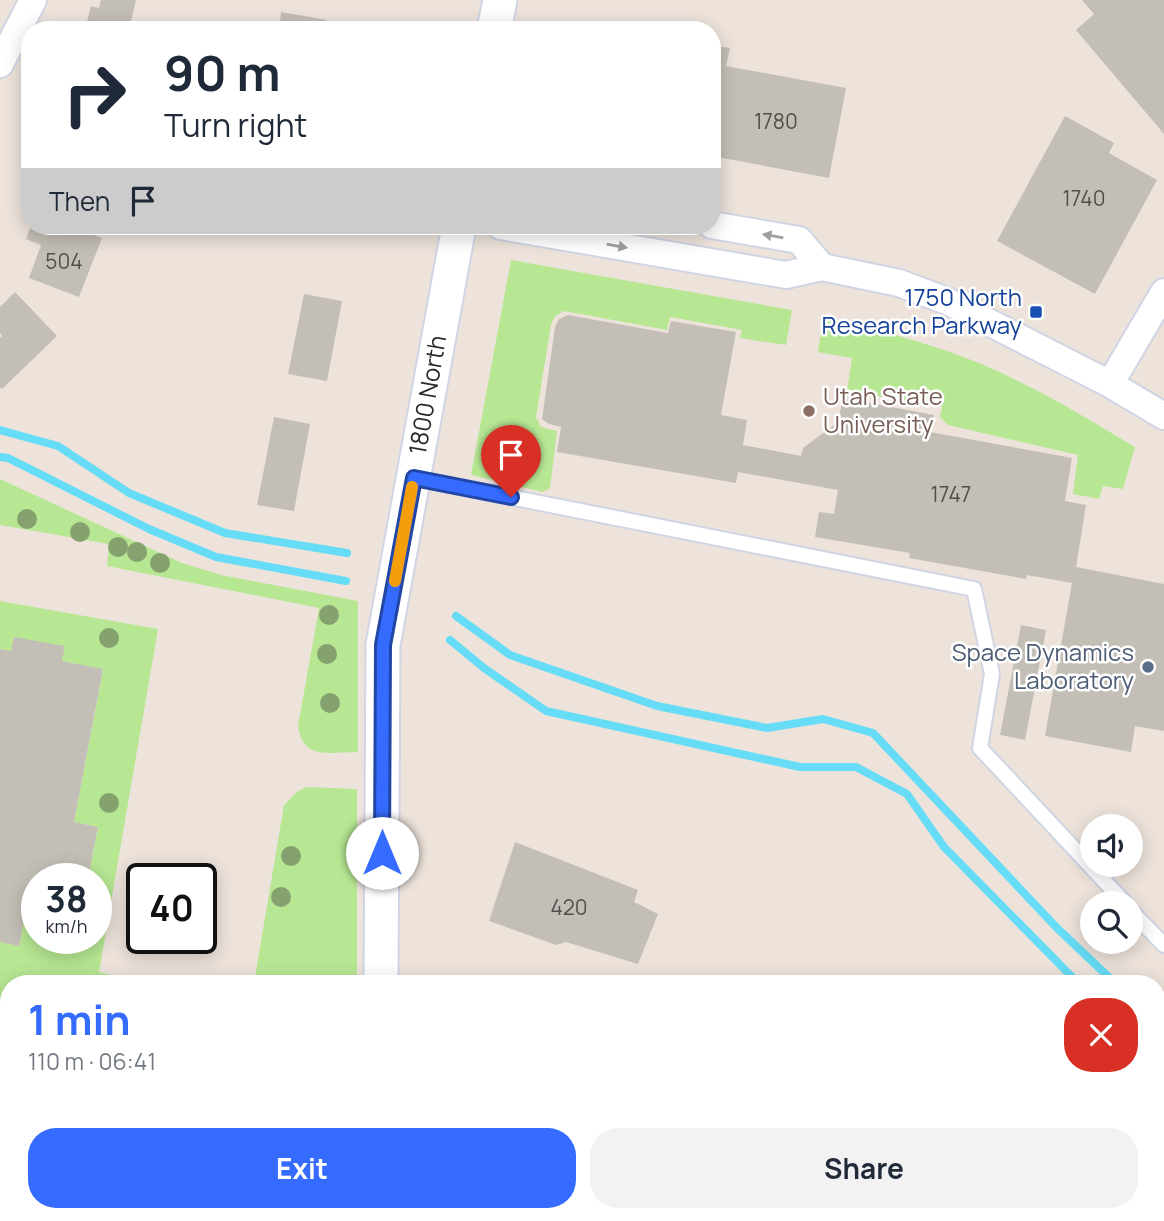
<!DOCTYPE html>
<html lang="en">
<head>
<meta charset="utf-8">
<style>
	:root { --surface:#fff; --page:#f2f2f3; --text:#1f2937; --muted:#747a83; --accent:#356cff }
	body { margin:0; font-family:Manrope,sans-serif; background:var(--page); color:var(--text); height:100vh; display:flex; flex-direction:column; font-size:26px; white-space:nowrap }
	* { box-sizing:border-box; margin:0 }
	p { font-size:23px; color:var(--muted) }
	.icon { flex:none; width:38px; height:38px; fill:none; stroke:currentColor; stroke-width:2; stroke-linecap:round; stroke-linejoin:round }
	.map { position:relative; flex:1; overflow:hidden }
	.details { position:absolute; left:0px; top:975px; width:1166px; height:247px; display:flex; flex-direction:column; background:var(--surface); border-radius:28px 28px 0 0; box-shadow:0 4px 18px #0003 }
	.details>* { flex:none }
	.top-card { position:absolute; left:21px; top:21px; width:700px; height:214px; border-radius:28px; box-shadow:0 4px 18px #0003; background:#fff; color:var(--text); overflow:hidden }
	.buttons { position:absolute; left:1080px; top:814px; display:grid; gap:14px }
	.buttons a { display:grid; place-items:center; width:63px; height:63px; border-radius:50%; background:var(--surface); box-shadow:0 4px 18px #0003; font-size:35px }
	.speed { position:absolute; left:21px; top:863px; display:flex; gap:14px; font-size:35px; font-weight:700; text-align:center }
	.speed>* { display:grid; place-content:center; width:91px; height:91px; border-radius:50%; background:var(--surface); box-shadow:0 4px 18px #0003; line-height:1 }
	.speed small { font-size:18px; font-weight:400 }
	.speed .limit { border:4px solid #111; border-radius:10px; background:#fff; color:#111 }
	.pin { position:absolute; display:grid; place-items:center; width:60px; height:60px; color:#fff; margin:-72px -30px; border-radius:50% 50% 50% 0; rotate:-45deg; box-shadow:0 0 7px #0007 }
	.pin .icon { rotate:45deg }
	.me { position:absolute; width:77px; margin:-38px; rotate:0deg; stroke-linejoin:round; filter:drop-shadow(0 0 5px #0008) }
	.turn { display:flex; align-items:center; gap:24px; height:147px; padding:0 28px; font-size:32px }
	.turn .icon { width:91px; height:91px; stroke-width:2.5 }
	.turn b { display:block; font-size:49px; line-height:60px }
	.then { display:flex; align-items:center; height:66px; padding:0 28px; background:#0003; gap:14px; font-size:26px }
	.round { display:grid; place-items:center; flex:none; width:74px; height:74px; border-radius:28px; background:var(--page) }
	.summary { display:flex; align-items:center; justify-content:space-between; height:119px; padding:0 28px }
	h1 { font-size:42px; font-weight:700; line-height:52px; color:var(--accent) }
	.button { display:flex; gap:14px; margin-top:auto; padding:14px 28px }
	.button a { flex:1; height:80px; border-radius:28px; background:var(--accent); color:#fff; font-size:28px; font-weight:700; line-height:80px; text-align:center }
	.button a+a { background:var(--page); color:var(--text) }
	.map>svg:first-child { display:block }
	.green { fill:#b7e793 }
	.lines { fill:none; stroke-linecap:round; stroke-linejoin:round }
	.stream { stroke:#66dcf6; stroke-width:8 }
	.building { fill:#c4bfb6 }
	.service-casing { stroke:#d0d5e4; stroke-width:18 }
	.minor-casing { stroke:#d0d5e4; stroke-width:30 }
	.tertiary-casing { stroke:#d0d5e4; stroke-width:37 }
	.service { stroke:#fff; stroke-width:14 }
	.minor { stroke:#fff; stroke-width:26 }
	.tertiary { stroke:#fff; stroke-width:33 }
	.tree { fill:#84a16e }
	.oneway { fill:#9f9f9f }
	.route-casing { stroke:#2246a6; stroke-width:18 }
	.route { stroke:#356cff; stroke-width:12 }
	.slow { stroke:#f59e0b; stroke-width:12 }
	.transit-dot { fill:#1a4fb4; stroke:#fff; stroke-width:2.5 }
	.education-dot { fill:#8d6e63; stroke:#fff; stroke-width:2.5 }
	.service-dot { fill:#5c6f8a; stroke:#fff; stroke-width:2.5 }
	.labels { text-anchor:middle; stroke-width:5; stroke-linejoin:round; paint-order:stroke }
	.number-label { font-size:21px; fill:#504f4d }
	.transit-label { font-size:24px; fill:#164399; stroke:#fff; text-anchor:end }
	.street-label { font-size:24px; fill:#2a2a2a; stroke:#fff }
	.education-label { font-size:24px; fill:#785e54; stroke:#fff; text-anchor:start }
	.service-label { font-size:24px; fill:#4e5e75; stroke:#fff; text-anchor:end }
</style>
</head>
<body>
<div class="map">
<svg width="1164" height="1221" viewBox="0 0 1164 1221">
	<rect width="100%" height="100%" fill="#ede3db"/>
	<path class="green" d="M 511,260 L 792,310 L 786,345 L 740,338 L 742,330 L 670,317 L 667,330 L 564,311 L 555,316 L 551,325 L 536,417 L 541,427 L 557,431 L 550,488 L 543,492 L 471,475 Z
		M 823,318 C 890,332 961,351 1022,383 C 1061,402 1098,425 1135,447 L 1123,489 L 1103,486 L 1099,499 L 1073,494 L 1078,455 L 948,425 L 940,417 L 942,407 L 847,391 L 852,358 L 818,352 Z
		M 0,479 L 182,563 L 221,575 L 358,601 L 358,752 C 330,752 303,761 298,726 L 319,608 L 107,566 L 109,544 L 0,525 Z
		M 0,601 L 158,629 L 99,972 L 147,983 L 9,984 L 9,1004 L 0,1003 L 0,942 L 19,946 L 24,920 L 37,922 L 37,938 L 96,938 L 96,878 L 88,878 L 98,827 L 74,822 L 103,670 L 62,661 L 14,637 L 11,651 L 0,649 Z
		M 307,787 L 357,789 L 357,983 L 254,983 L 284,805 L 298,791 Z"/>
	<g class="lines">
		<path class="stream" d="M 0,430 L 58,446 L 129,493 L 225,533 L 347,553
			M 0,457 L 8,458 L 149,529 L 216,557 L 346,581
			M 456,616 L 510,655 L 657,706 L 767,728 L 823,719 L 873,733 L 1057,928 L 1116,984
			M 450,640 L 484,668 L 546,711 L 800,767 L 856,767 L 907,794 L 944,847 L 1079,984
			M 1157,1023 L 1164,1029
			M 1157,1059 L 1164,1066"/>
	</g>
	<path class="building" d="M 101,0 L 136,0 L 129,30 L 85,30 L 91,6 L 99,8 Z
		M 1082,0 L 1164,0 L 1164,134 L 1076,30 L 1094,14 Z
		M 281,12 L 327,20 L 325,30 L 279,30 Z
		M 712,45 L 730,48 L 726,66 L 846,88 L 829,178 L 712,156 Z
		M 1065,116 L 1114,143 L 1109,153 L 1157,180 L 1095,294 L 997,241 Z
		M 31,226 L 72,226 L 102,238 L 79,297 L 29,278 L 41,245 L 26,239 Z
		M 15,292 L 57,336 L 2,389 L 0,387 L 0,338 L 2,336 L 0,333 L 0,307 Z
		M 304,294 L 342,301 L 327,381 L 288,374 Z
		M 568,315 L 668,333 L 671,321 L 736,332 L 721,415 L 747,420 L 743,445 L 801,456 L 803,448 L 838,422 L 843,398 L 934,415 L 930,432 L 1072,458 L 1065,501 L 1086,505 L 1076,567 L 1164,584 L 1164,731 L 1135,726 L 1131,752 L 1045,736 L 1072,583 L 1027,575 L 1026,579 L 909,558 L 910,553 L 815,537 L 819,512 L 834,514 L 838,490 L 738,472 L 736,483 L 557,452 L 561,427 L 549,424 L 542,419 L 555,327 L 559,319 Z
		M 274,417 L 310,424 L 294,511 L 257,505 Z
		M 1021,625 L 1046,630 L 1025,740 L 1000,735 Z
		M 14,637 L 65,646 L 62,661 L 103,669 L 74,822 L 98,827 L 88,878 L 37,878 L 37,922 L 24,920 L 19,946 L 0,942 L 0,649 L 11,651 Z
		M 515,842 L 638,890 L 634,902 L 658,914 L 638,964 L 566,942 L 556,945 L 489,921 Z"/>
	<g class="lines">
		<g class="service-casing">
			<path id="service" d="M 414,478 L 974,589 L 992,674 L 980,748 L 1125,903
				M 1130,910 L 1164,945"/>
		</g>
		<g class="minor-casing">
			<path id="minor" d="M 0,64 L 33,0
				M 712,225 L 799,240 L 822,267
				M 501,226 L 786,275 L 822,267 L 899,283 L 947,301 L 1110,384 L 1164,416
				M 1110,384 L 1164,292"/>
		</g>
		<g class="tertiary-casing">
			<path id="tertiary" d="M 494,30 L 500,0
				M 381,984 L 383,645 L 459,226
				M 0,1027 L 9,1028
				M 925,1213 L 964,1221
				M 359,1221 L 361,1213"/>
		</g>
		<use href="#service" class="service"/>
		<use href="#minor" class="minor"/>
		<use href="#tertiary" class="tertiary"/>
	</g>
	<g class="tree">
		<circle cx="27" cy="519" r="10"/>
		<circle cx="80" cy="532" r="10"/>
		<circle cx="118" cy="547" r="10"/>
		<circle cx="137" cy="552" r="10"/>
		<circle cx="160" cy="563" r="10"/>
		<circle cx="329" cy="615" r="10"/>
		<circle cx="109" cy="638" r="10"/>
		<circle cx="327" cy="654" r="10"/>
		<circle cx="330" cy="703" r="10"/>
		<circle cx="109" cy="803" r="10"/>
		<circle cx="291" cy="856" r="10"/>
		<circle cx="281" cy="897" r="10"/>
	</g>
	<defs><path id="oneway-solid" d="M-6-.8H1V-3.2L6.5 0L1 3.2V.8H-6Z" transform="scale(1.75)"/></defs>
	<g class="oneway">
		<use href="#oneway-solid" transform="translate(773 236) rotate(-170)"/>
		<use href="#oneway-solid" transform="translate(617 246) rotate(10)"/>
	</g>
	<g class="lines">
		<g class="route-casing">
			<path id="route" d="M 382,853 L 383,645 L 414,478 L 511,497"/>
		</g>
		<use href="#route" class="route"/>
		<path class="slow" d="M 395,581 L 412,487"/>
	</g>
	<rect class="transit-dot" x="1029" y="305" width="14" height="14" rx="3.5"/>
	<circle class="education-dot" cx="809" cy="411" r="7"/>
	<circle class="service-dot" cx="1148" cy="667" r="7"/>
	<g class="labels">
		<g class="number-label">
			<text x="776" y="129">1780</text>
			<text x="1084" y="206">1740</text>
			<text x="64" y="269">504</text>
			<text x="951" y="502">1747</text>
			<text x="569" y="915">420</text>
		</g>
		<g class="transit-label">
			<text x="1022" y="306">1750 North<tspan x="1022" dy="28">Research Parkway</tspan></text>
		</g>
		<g class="street-label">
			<text transform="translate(428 395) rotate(-80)" y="8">1800 North</text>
		</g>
		<g class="education-label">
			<text x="823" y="405">Utah State<tspan x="823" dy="28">University</tspan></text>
		</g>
		<g class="service-label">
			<text x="1134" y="661">Space Dynamics<tspan x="1134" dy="28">Laboratory</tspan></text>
		</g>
	</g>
</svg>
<div class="buttons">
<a><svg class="icon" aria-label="sound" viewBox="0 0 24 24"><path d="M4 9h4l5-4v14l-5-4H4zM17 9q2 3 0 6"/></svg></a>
<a><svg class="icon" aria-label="search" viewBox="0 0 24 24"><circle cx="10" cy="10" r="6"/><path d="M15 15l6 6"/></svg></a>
</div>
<div class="speed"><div>38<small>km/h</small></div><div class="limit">40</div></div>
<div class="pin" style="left:511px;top:497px;background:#d93025"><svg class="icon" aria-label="arrive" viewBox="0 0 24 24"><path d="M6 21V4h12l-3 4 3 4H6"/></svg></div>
<svg class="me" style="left:382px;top:853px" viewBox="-20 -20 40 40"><circle r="19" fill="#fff"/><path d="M0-13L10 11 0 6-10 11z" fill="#356cff"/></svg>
<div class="top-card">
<div class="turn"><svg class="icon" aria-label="right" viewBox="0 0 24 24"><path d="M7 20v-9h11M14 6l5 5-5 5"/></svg><div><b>90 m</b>Turn right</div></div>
<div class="then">Then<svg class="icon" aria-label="arrive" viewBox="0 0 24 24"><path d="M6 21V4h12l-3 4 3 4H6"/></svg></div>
</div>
<section class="details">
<div class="summary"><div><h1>1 min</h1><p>110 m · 06:41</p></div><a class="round" style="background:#d93025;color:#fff"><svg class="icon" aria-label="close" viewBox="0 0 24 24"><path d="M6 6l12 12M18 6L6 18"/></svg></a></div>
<div class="button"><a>Exit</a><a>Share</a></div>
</section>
</div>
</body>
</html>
